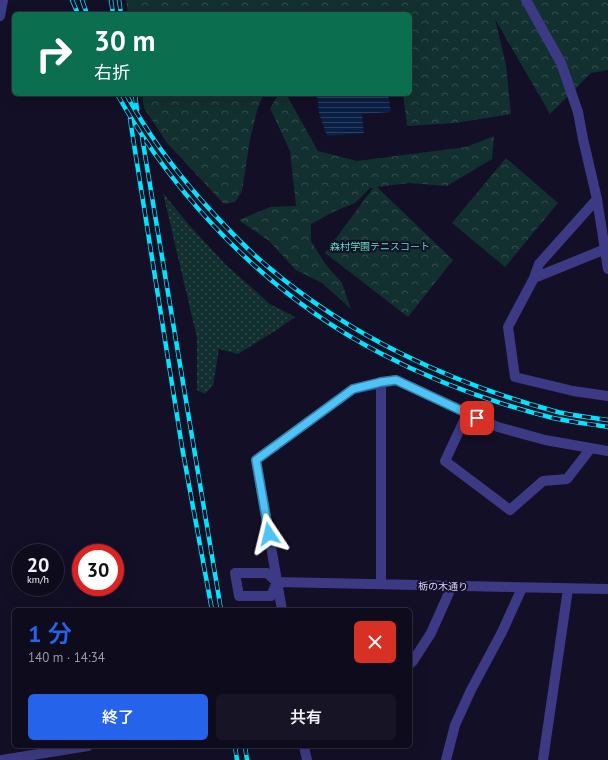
<!DOCTYPE html>
<html lang="ja">
<head>
<meta charset="utf-8">
<style>
	:root { --surface:#0e0b1c; --page:#171425; --text:#f1f3f6; --muted:#9b9ba3; --line:#2e2b3b; --accent:#2563eb }
	body { margin:0; font-family:"PT Sans","Noto Sans JP",sans-serif; background:var(--page); color:var(--text); height:100vh; display:flex; flex-direction:column; font-size:15px; white-space:nowrap }
	* { box-sizing:border-box; margin:0 }
	p { font-size:13px; color:var(--muted) }
	.icon { flex:none; width:22px; height:22px; fill:none; stroke:currentColor; stroke-width:2; stroke-linecap:round; stroke-linejoin:round }
	.map { position:relative; flex:1; overflow:hidden }
	.drawer { position:absolute; left:12px; top:608px; width:400px; height:140px; display:flex; flex-direction:column; background:var(--surface); border-radius:6px; box-shadow:0 4px 16px #0002,0 0 0 1px var(--line) }
	.drawer>* { flex:none }
	.guide { position:absolute; left:12px; top:12px; width:400px; height:84px; border-radius:6px; box-shadow:0 4px 16px #0002,0 0 0 1px var(--line); background:#0b6e4f; color:#fff; overflow:hidden }
	.speed { position:absolute; left:12px; top:544px; display:flex; gap:8px; font-size:20px; font-weight:700; text-align:center }
	.speed>* { display:grid; place-content:center; width:52px; height:52px; border-radius:50%; background:var(--surface); box-shadow:0 4px 16px #0002,0 0 0 1px var(--line); line-height:1 }
	.speed small { font-size:10px; font-weight:400 }
	.speed .limit { border:6px solid #d22; background:#fff; color:#111 }
	.pin { position:absolute; display:grid; place-items:center; width:34px; height:34px; color:#fff; margin:-17px; border-radius:8px; box-shadow:0 2px 6px #0006 }
	.me { position:absolute; width:44px; margin:-22px; rotate:350deg; stroke-linejoin:round; filter:drop-shadow(0 0 3px #0008) }
	.turn { display:flex; align-items:center; gap:14px; height:84px; padding:0 16px; font-size:18px }
	.turn .icon { width:52px; height:52px; stroke-width:2.5 }
	.turn b { display:block; font-size:28px; line-height:34px }
	.round { display:grid; place-items:center; flex:none; width:42px; height:42px; border-radius:6px; background:var(--page) }
	.headline { display:flex; align-items:center; justify-content:space-between; height:68px; padding:0 16px }
	h1 { font-size:24px; font-weight:600; line-height:30px; color:var(--accent) }
	.primary-button { display:flex; gap:8px; margin-top:auto; padding:8px 16px }
	.primary-button a { flex:1; height:46px; border-radius:6px; background:var(--accent); color:#fff; font-size:16px; font-weight:600; line-height:46px; text-align:center }
	.primary-button a+a { background:var(--page); color:var(--text) }
	.map>svg:first-child { display:block }
	.grass { fill:url(#grass-dots) }
	.forest { fill:url(#forest-crowns) }
	.water { fill:url(#water-rules) }
	.lines { fill:none; stroke-linecap:round; stroke-linejoin:round }
	.minor { stroke:#3d3a85; stroke-width:10 }
	.rail-casing { stroke:#00e5ff; stroke-width:4.5 }
	.rail { stroke:#130f26; stroke-width:3; stroke-dasharray:9; stroke-linecap:butt }
	.route-casing { stroke:#337fa1; stroke-width:10 }
	.route { stroke:#4fc3f7; stroke-width:7 }
	.labels { text-anchor:middle; stroke-width:4; stroke-linejoin:round; paint-order:stroke }
	.park-label { font-size:10px; fill:#5fe0c0; stroke:#130f26 }
	.street-label { font-size:10px; fill:#d9d4ff; stroke:#130f26 }
</style>
</head>
<body>
<div class="map">
<svg width="608" height="760" viewBox="0 0 608 760">
	<defs>
		<pattern id="grass-dots" width="8" height="8" patternUnits="userSpaceOnUse"><rect width="8" height="8" fill="#12302f"/><path d="M2 2h.1M6 6h.1" fill="none" stroke="#344d4e" stroke-width="1.8" stroke-linecap="round"/></pattern>
		<pattern id="forest-crowns" width="20" height="18" patternUnits="userSpaceOnUse"><rect width="20" height="18" fill="#12302f"/><path d="M2 6a3 3 0 1 1 6 0M12 15a3 3 0 1 1 6 0" fill="none" stroke="#344d4e"/></pattern>
		<pattern id="water-rules" width="6" height="5" patternUnits="userSpaceOnUse"><rect width="6" height="5" fill="#0a1f44"/><path d="M0 2.5h6" fill="none" stroke="#2d3f60"/></pattern>
	</defs>
	<rect width="100%" height="100%" fill="#130f26"/>
	<path class="grass" d="M 163,193 L 189,225 L 226,265 L 270,304 L 295,317 L 275,331 L 238,354 L 219,349 L 213,385 L 205,394 L 197,390 L 197,338 Z"/>
	<path class="forest" d="M 126,0 L 608,0 L 608,70 L 591,73 L 550,114 L 495,19 L 506,65 L 511,114 L 455,123 L 407,126 L 403,94 L 410,94 L 410,14 L 128,14 Z
		M 142,94 L 264,94 L 258,107 L 250,139 L 242,191 L 235,202 L 224,204 L 167,143 L 144,108 Z
		M 279,94 L 286,94 L 318,151 L 357,161 L 466,147 L 494,136 L 492,159 L 447,186 L 409,183 L 377,187 L 453,260 L 408,317 L 325,253 L 373,188 L 370,188 L 355,203 L 335,211 L 311,224 L 311,241 L 326,265 L 342,283 L 351,309 L 322,283 L 296,270 L 269,241 L 239,220 L 270,207 L 296,206 L 290,151 L 270,108 Z
		M 506,158 L 558,203 L 505,267 L 452,223 Z"/>
	<path class="water" d="M 317,94 L 388,94 L 391,112 L 362,114 L 364,133 L 327,136 L 319,113 Z"/>
	<g class="lines">
		<path class="minor" d="M 526,0 L 561,63 L 578,112 L 583,139 L 597,199 L 608,269
			M 0,16 L 3,0
			M 597,199 L 539,264 L 534,278 L 508,327 L 515,377 L 573,391 L 608,396
			M 534,278 L 608,248
			M 467,414 L 445,461 L 510,510 L 543,481 L 567,479 L 591,448
			M 235,573 L 267,573 L 277,582 L 271,596 L 239,596 Z
			M 277,582 L 608,589
			M 381,584 L 381,382
			M 282,610 L 256,460 L 353,389 L 396,380 L 498,427 L 545,440 L 608,451
			M 410,664 L 413,661 L 431,633 L 452,586
			M 304,746 L 307,760
			M 2,760 L 88,746
			M 446,760 L 455,725 L 471,690 L 502,632 L 522,588
			M 543,760 L 568,589"/>
		<g class="rail-casing">
			<path id="rail" d="M 72,0 L 78,14
				M 82,0 L 87,14
				M 111,0 L 113,14
				M 119,0 L 121,14
				M 117,94 C 177,201 270,296 380,353 C 435,382 493,403 553,418 C 571,422 590,424 608,427
				M 126,94 C 147,133 174,169 203,202 C 223,224 244,247 267,266 C 349,336 451,383 554,411 C 572,416 590,417 608,420
				M 135,94 L 137,110
				M 130,119 L 182,447 L 212,610
				M 142,137 L 221,610
				M 235,746 L 237,760
				M 245,746 L 247,760"/>
		</g>
		<use href="#rail" class="rail"/>
	</g>
	<g class="lines">
		<g class="route-casing">
			<path id="route" d="M 269,534 L 256,460 L 353,389 L 381,382 L 396,380 L 477,418"/>
		</g>
		<use href="#route" class="route"/>
	</g>
	<g class="labels">
		<g class="park-label">
			<text x="380" y="250">森村学園テニスコート</text>
		</g>
		<g class="street-label">
			<text transform="translate(443 586) rotate(1)" y="4">栃の木通り</text>
		</g>
	</g>
</svg>
<div class="speed"><div>20<small>km/h</small></div><div class="limit">30</div></div>
<div class="pin" style="left:477px;top:418px;background:#d93025"><svg class="icon" aria-label="arrive" viewBox="0 0 24 24"><path d="M6 21V4h12l-3 4 3 4H6"/></svg></div>
<svg class="me" style="left:269px;top:534px" viewBox="-20 -20 40 40"><path d="M0-17L14 15 0 8-14 15z" fill="#4fc3f7" stroke="#fff" stroke-width="4"/></svg>
<div class="guide">
<div class="turn"><svg class="icon" aria-label="right" viewBox="0 0 24 24"><path d="M7 20v-9h11M14 6l5 5-5 5"/></svg><div><b>30 m</b>右折</div></div>
</div>
<section class="drawer">
<div class="headline"><div><h1>1 分</h1><p>140 m · 14:34</p></div><a class="round" style="background:#d93025;color:#fff"><svg class="icon" aria-label="close" viewBox="0 0 24 24"><path d="M6 6l12 12M18 6L6 18"/></svg></a></div>
<div class="primary-button"><a>終了</a><a>共有</a></div>
</section>
</div>
</body>
</html>
